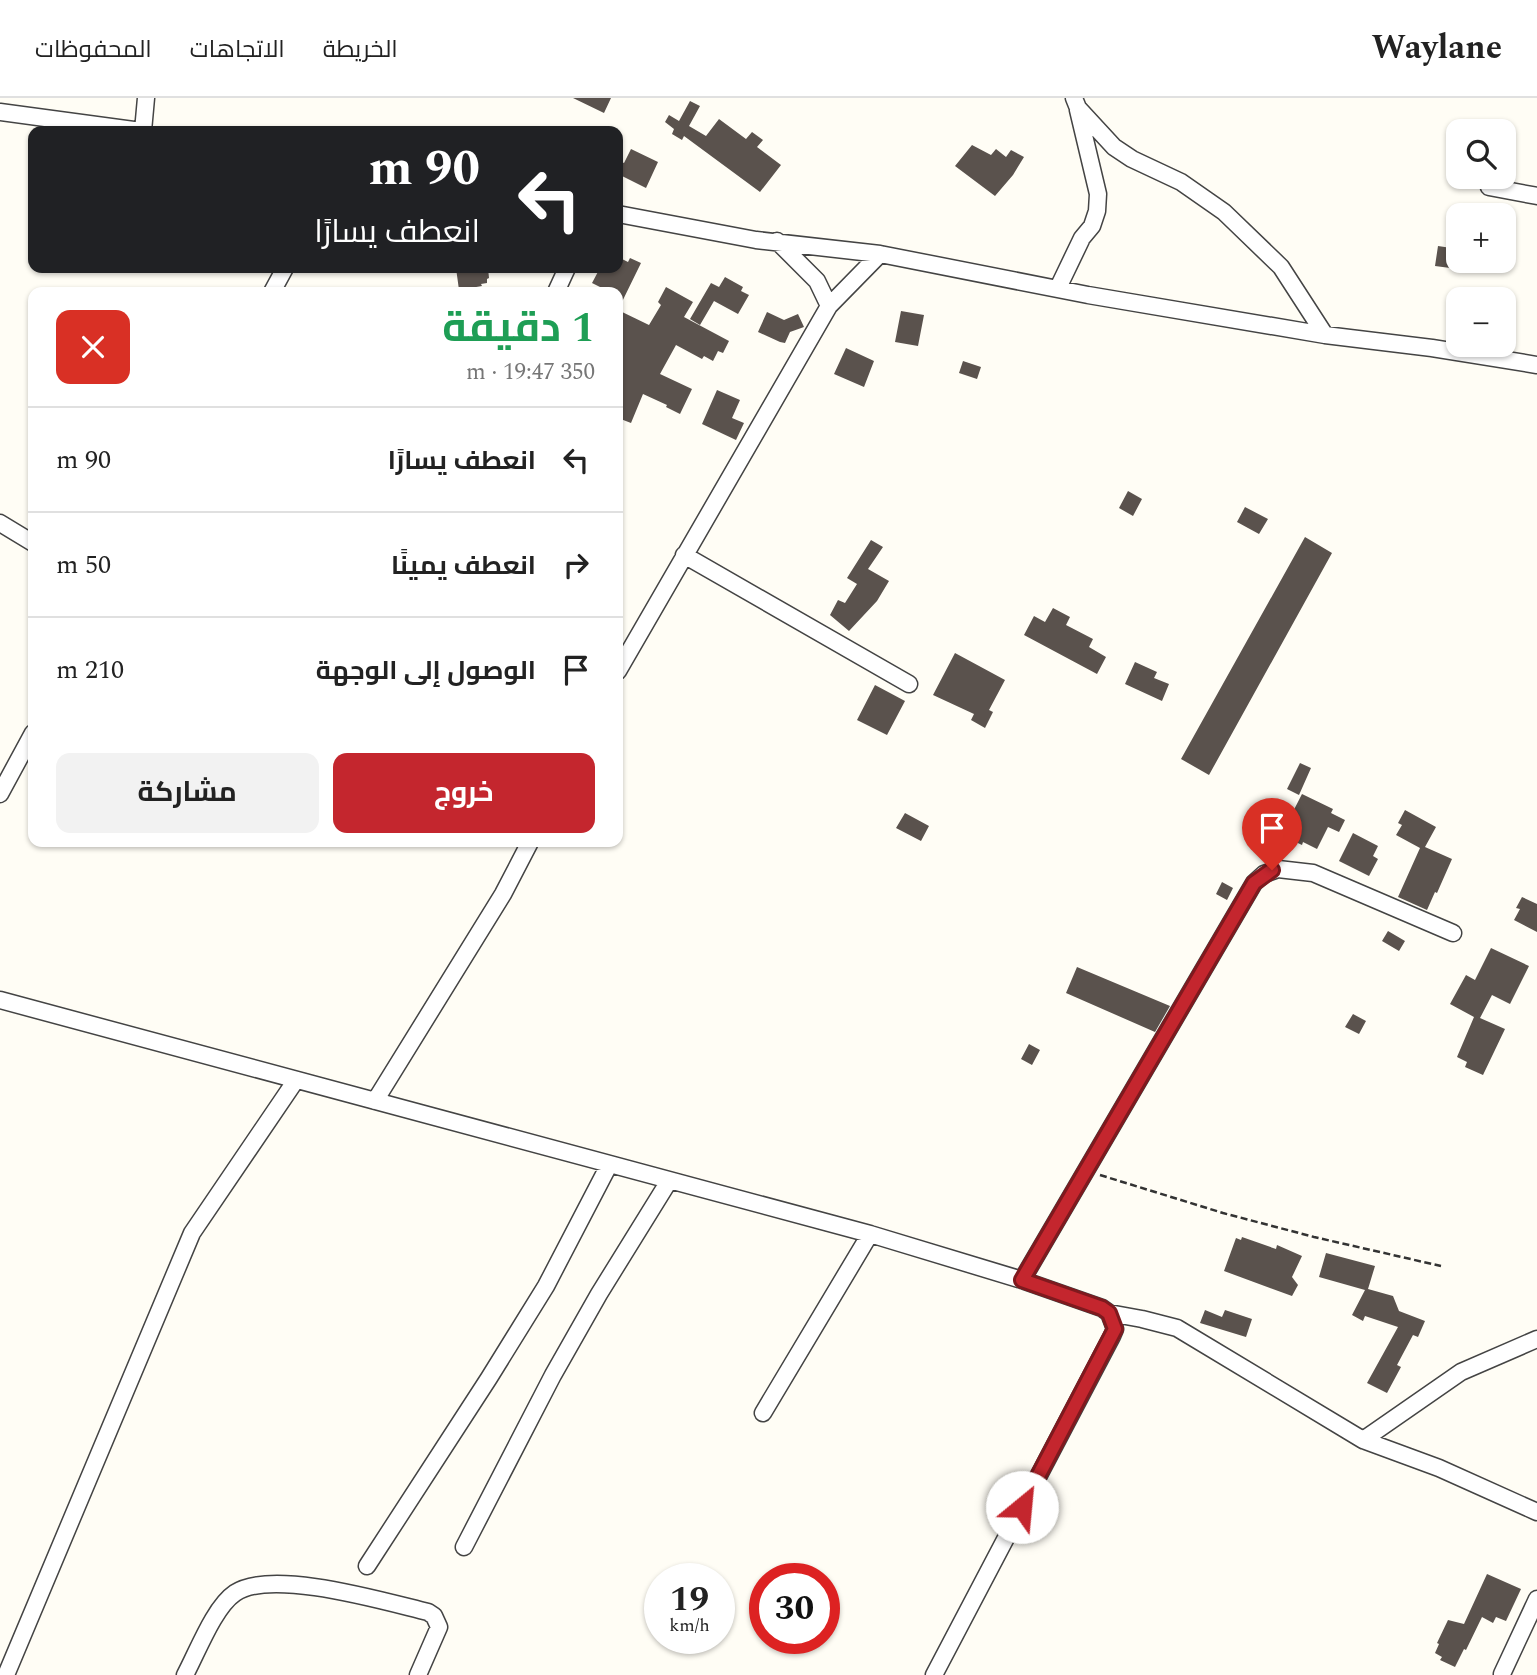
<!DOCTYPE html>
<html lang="ar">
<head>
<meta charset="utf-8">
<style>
	:root { --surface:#fff; --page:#f2f2f2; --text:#222; --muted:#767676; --line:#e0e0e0; --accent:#c4262e }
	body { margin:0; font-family:Spectral,Cairo,serif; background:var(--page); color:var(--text); direction:rtl; height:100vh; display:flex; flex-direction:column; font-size:26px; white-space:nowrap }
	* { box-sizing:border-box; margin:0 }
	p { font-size:23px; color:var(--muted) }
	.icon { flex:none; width:38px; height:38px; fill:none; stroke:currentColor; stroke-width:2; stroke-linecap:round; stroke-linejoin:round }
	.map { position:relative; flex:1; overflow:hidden; direction:ltr }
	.side { position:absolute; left:28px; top:189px; width:595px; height:560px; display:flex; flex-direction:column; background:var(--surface); border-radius:14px; box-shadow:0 2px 5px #0004; direction:rtl }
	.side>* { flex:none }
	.top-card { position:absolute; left:28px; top:28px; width:595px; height:147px; border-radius:14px; box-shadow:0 2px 5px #0004; direction:rtl; background:#202124; color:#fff; overflow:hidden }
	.fabs { position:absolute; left:1446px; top:21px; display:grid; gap:14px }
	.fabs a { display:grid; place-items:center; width:70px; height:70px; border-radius:14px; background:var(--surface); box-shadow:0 2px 5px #0004; font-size:35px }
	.speed { position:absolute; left:644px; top:1465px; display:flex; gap:14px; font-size:35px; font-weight:700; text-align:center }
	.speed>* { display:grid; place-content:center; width:91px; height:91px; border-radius:50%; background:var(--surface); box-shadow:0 2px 5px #0004; line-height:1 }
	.speed small { font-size:18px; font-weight:400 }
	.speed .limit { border:10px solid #d22; background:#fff; color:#111 }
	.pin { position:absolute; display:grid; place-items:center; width:60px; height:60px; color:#fff; margin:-72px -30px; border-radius:50% 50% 50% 0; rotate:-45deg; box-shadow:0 0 7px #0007 }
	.pin .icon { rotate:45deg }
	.me { position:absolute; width:77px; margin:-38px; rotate:28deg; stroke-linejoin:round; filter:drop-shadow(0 0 5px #0008) }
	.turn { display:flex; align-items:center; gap:24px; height:147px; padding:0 28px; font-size:32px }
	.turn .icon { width:91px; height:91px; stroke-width:2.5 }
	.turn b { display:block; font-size:49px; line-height:60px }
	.round { display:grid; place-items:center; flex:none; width:74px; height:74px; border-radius:14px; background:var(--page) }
	.headline { display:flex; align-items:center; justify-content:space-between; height:119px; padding:0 28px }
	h1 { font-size:42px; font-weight:700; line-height:52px; color:#1e9e55 }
	.action { display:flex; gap:14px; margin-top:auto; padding:14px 28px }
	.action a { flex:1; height:80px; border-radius:14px; background:var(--accent); color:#fff; font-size:28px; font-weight:700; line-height:80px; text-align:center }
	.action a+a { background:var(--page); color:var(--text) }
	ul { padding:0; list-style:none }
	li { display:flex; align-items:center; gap:21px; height:105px; padding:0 28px; border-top:2px solid var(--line) }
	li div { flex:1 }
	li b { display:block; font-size:26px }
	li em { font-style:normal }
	header { display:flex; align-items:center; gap:42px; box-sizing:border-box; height:98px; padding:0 35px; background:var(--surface); border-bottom:2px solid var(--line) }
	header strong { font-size:33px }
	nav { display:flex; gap:38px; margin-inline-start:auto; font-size:24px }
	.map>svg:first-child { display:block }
	.building { fill:#5a524d }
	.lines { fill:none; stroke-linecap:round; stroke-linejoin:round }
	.minor-casing { stroke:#444; stroke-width:19 }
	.path { stroke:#333; stroke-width:2.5; stroke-dasharray:7 3.5; stroke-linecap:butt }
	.minor { stroke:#fff; stroke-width:16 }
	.route-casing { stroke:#7f191e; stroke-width:18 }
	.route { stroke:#c4262e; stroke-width:12 }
</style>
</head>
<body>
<header>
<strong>Waylane</strong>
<nav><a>الخريطة</a><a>الاتجاهات</a><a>المحفوظات</a></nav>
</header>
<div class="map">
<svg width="1537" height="1577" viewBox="0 0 1537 1577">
	<rect width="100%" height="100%" fill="#fffdf5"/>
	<path class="building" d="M 573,0 L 611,0 L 604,15 Z
		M 690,3 L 700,8 L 689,28 L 706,38 L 719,21 L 746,41 L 752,34 L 763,42 L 757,49 L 781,67 L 760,94 L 684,38 L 682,42 L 672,36 L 674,31 L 665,24 L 669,17 L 679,23 Z
		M 972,47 L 991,57 L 996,51 L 1006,59 L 1011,52 L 1024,59 L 1013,77 L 995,98 L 955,68 Z
		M 631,51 L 658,64 L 646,90 L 618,76 L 618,62 L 624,65 Z
		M 1438,148 L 1458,151 L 1458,171 L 1435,168 Z
		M 618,159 L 628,164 L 630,160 L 641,165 L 618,212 L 649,227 L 661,207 L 658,204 L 666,189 L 693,204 L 684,219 L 729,243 L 723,255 L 718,253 L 713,263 L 704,258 L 702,261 L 676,247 L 660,276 L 692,291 L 680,316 L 666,309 L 667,307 L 643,296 L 631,325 L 618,320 L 618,194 L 610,194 L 592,185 L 600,170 L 618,170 Z
		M 456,170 L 488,170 L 489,180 L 487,181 L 487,185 L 481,186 L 482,188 L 459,192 Z
		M 725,179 L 743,189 L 741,193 L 749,197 L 738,216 L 714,203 L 700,227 L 690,221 L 711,185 L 719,189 Z
		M 901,213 L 924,217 L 918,248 L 895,244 Z
		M 767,214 L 784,222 L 798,216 L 804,229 L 790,234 L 785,245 L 780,244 L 758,234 Z
		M 846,250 L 874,263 L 864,289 L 834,276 Z
		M 963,263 L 981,269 L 977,281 L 959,275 Z
		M 717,292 L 740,302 L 732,320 L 744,325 L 736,342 L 702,326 Z
		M 1128,393 L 1142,401 L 1133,418 L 1119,410 Z
		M 1245,409 L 1268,421 L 1259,436 L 1237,424 Z
		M 1305,439 L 1332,455 L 1209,677 L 1181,661 Z
		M 871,442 L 883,449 L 868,471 L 889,483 L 877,503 L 849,533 L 830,517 L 838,502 L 845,505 L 857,486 L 847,480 Z
		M 1053,510 L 1070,519 L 1066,527 L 1093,541 L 1089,549 L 1106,559 L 1097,576 L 1024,537 L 1034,518 L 1045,524 Z
		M 955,555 L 1005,582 L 989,612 L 993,614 L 985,630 L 971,622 L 974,616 L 933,597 Z
		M 1135,564 L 1157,574 L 1154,580 L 1169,586 L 1162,603 L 1125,586 Z
		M 875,587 L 905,603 L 887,637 L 857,622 Z
		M 1300,665 L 1311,670 L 1299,697 L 1287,691 Z
		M 1302,696 L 1333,711 L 1331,715 L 1345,722 L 1339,734 L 1328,729 L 1317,751 L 1303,744 L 1302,747 L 1281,737 Z
		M 1405,712 L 1436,729 L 1425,749 L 1452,761 L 1437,795 L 1435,794 L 1427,812 L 1398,799 L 1420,750 L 1396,737 L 1402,727 L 1398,725 Z
		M 905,715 L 929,728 L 921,743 L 896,730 Z
		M 1353,735 L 1378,748 L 1373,758 L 1378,761 L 1369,778 L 1339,763 Z
		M 1222,784 L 1233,790 L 1227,802 L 1216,796 Z
		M 1522,799 L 1537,806 L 1537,834 L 1514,822 L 1520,811 L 1516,810 Z
		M 1388,833 L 1405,843 L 1399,853 L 1382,843 Z
		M 1491,850 L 1529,868 L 1510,906 L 1492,897 L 1480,920 L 1505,931 L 1483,977 L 1465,969 L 1467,964 L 1457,959 L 1474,919 L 1450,906 L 1466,877 L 1475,882 Z
		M 1077,869 L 1170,908 L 1155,934 L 1066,895 Z
		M 1353,916 L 1366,923 L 1359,936 L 1345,929 Z
		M 1029,946 L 1040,952 L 1032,967 L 1021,961 Z
		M 1242,1139 L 1276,1151 L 1277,1147 L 1302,1158 L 1292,1179 L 1298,1187 L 1292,1198 L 1224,1173 L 1236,1140 L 1241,1142 Z
		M 1326,1155 L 1375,1168 L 1368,1191 L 1393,1198 L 1399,1213 L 1425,1223 L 1418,1239 L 1413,1237 L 1397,1267 L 1401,1269 L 1387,1295 L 1367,1285 L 1398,1229 L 1365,1218 L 1363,1223 L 1352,1217 L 1365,1192 L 1319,1179 Z
		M 1205,1212 L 1222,1219 L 1225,1212 L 1252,1221 L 1246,1239 L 1200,1225 Z
		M 1487,1476 L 1521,1491 L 1506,1523 L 1496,1519 L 1493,1525 L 1482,1519 L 1466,1552 L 1464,1551 L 1455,1569 L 1440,1562 L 1442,1559 L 1435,1555 L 1439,1546 L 1437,1545 L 1448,1522 L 1464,1526 Z"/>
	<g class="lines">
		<g class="minor-casing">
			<path id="minor" d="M 1074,0 L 1078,10 L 1114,49 L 1132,61 L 1181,84 L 1224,114 L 1281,169 L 1325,237
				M 0,14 L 141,33
				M 143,33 L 146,0
				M 1489,89 L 1537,98
				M 618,116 L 756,142 L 880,156 L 1088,197 L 1325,237 L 1432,250 L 1537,267
				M 777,143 L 817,183 L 829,208
				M 1058,190 L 1082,140 L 1092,128 L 1097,113 L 1098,96 L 1078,12
				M 272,194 L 285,170
				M 556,194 L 567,170
				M 0,425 L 33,445
				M 684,457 L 909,586
				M 618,573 L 829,208 L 880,156
				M 0,696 L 33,635
				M 0,902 L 870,1136 L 1022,1182 L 1102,1210 L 1109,1215 L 1115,1231 L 1112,1238 L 934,1577
				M 375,1003 L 503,796 L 530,744
				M 1022,1182 L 1254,785 L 1264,776 L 1278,771 L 1313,775 L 1453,835
				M 1109,1215 L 1142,1221 L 1177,1230 L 1363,1342 L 1461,1274 L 1537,1241
				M 763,1315 L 870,1136
				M 1363,1342 L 1439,1370 L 1537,1414
				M 464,1449 L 553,1277 L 599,1196 L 669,1083
				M 367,1468 L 489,1280 L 546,1188 L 609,1067
				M 1502,1576 L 1537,1501
				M 6,1577 L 192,1135 L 296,982
				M 185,1577 C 197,1555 214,1509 235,1495 C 272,1470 386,1504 428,1514 L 434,1518 L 439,1529 L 418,1577"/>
		</g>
		<path class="path" d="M 1100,1077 L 1223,1115 L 1314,1139 L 1441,1168"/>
		<use href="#minor" class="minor"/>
	</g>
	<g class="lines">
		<g class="route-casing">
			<path id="route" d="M 1022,1409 L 1115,1231 L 1109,1215 L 1102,1210 L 1022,1182 L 1254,785 L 1272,772"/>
		</g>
		<use href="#route" class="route"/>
	</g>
</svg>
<div class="fabs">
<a><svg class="icon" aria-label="search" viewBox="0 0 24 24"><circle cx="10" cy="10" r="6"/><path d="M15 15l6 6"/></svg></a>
<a>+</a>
<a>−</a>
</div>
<div class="speed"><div>19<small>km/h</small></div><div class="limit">30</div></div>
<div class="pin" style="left:1272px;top:772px;background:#d93025"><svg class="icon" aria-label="arrive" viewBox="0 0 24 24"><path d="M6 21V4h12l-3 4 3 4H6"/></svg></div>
<svg class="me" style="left:1022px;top:1409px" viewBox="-20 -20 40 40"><circle r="19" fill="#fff"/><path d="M0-13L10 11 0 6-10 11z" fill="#c4262e"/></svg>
<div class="top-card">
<div class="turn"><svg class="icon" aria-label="left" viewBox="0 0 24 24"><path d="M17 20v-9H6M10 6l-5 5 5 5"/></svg><div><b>90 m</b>انعطف يسارًا</div></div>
</div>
<section class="side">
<div class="headline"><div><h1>1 دقيقة</h1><p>350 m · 19:47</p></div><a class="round" style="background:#d93025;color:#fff"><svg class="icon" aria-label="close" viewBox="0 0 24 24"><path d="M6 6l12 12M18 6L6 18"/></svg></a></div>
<ul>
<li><svg class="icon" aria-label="left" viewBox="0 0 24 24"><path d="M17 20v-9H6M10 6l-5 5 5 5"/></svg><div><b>انعطف يسارًا</b></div><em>90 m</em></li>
<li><svg class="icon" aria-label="right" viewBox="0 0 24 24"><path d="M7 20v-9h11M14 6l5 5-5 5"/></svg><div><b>انعطف يمينًا</b></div><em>50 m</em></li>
<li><svg class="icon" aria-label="arrive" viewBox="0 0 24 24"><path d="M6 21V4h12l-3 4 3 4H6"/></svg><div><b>الوصول إلى الوجهة</b></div><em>210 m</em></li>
</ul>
<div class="action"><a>خروج</a><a>مشاركة</a></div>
</section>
</div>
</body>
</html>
